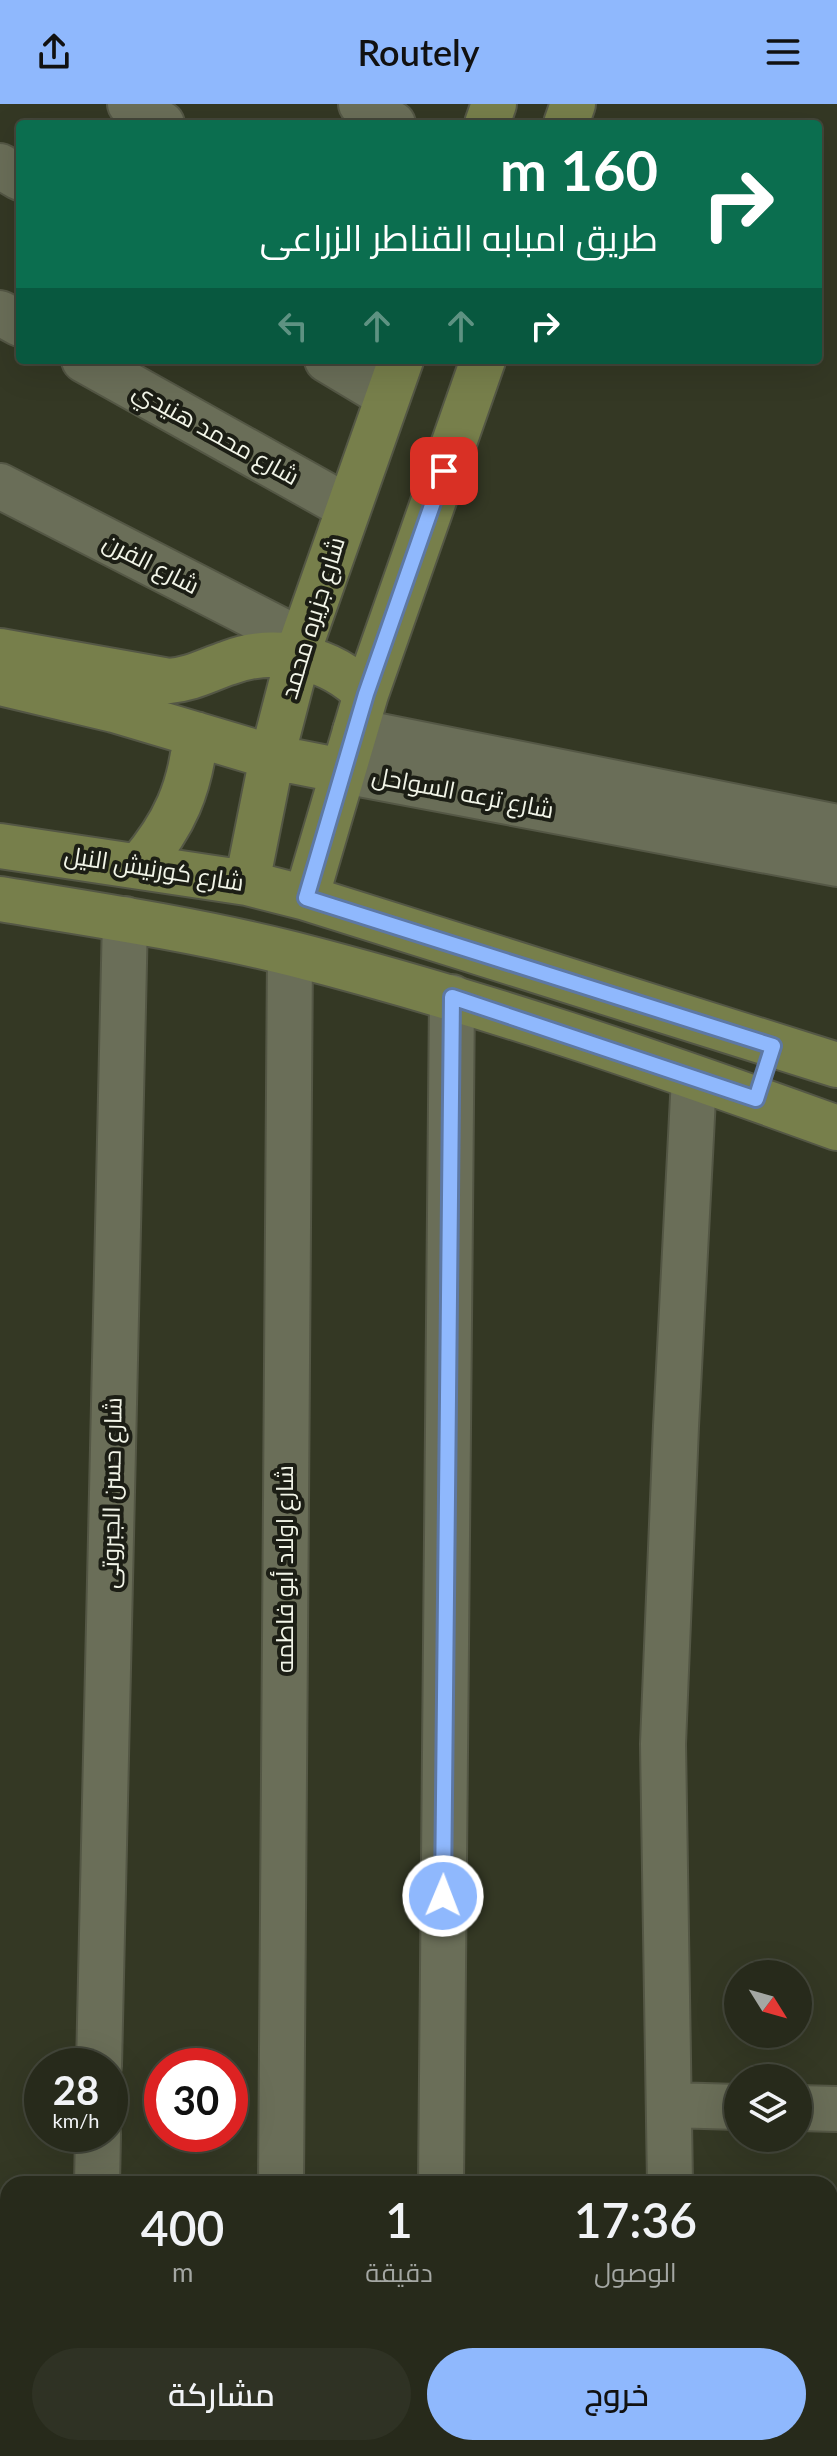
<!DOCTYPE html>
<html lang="ar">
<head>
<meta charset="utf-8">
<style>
	:root { --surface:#272a1b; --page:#2f3224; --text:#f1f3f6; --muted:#a4a7a3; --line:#43463a; --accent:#8fb8fd }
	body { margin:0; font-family:Lato,Cairo,sans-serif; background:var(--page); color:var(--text); direction:rtl; height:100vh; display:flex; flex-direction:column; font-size:30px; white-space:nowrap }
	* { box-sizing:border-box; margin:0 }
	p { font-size:26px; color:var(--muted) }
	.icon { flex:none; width:44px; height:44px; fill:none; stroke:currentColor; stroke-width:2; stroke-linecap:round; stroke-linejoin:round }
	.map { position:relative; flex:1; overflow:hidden; direction:ltr }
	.drawer { position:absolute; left:0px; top:2072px; width:838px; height:280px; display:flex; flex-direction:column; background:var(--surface); border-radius:24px 24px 0 0; box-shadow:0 8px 32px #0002,0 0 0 2px var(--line); direction:rtl }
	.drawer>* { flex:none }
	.guide { position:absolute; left:16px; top:16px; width:806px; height:244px; border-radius:8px; box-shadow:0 8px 32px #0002,0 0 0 2px var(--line); direction:rtl; background:#0b6e4f; color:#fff; overflow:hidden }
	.needle { width:52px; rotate:127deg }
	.controls { position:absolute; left:724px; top:1856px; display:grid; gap:16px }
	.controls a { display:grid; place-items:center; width:88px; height:88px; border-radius:50%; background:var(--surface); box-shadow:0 8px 32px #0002,0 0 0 2px var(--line); font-size:40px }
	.speed { position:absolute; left:24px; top:1944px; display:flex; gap:16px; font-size:40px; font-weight:700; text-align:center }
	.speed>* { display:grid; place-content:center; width:104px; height:104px; border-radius:50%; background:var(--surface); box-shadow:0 8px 32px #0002,0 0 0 2px var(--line); line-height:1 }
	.speed small { font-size:20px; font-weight:400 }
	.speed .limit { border:12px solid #d22; background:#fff; color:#111 }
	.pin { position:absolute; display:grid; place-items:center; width:68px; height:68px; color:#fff; margin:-34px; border-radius:16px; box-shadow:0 4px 12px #0006 }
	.me { position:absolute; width:88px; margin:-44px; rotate:1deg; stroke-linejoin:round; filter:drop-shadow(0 0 6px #0008) }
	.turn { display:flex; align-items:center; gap:28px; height:168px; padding:0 32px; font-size:36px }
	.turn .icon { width:104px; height:104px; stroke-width:2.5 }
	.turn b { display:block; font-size:56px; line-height:68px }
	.lanes { display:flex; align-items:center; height:76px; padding:0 32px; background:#0003; justify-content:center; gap:40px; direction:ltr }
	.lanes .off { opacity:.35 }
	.eta { display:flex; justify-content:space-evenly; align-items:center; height:136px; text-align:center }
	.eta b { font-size:48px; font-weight:600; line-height:56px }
	.button { display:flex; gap:16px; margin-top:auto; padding:16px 32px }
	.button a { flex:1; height:92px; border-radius:48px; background:var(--accent); color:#111; font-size:32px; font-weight:600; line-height:92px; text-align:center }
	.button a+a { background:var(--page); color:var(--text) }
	header { display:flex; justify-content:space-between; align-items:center; height:104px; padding:0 32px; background:var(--accent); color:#111; font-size:36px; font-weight:600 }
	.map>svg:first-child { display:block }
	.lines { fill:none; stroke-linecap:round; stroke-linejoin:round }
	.minor-casing { stroke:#545745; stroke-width:48 }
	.major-casing { stroke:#545745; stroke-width:48 }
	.minor { stroke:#6a6e58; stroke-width:44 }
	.major { stroke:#777f4b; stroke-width:44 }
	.route-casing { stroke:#5d78a4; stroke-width:20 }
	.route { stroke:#8fb8fd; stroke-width:14 }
	.labels { text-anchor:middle; stroke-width:8; stroke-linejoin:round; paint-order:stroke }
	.street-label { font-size:24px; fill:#f2f5e8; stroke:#1c1e15 }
</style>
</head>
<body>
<header><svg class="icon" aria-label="menu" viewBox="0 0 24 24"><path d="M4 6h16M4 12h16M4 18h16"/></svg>Routely<svg class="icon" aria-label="share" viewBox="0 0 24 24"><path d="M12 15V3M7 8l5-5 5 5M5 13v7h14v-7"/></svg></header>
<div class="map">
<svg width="837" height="2352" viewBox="0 0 837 2352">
	<rect width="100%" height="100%" fill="#343824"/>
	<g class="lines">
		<g class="minor-casing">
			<path id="minor" d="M 130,0 L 162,20
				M 361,0 L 393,20
				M 0,62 L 20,74
				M 0,209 L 20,220
				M 84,256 L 347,403
				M 327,256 L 387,292
				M 0,382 L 302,537
				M 355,627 L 837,723
				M 343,667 L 837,760
				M 99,1962 L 125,815
				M 671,2001 L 738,2003
				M 798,2004 L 837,2005
				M 97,2080 L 98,2030
				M 281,2080 L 290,850
				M 441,2080 L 452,893
				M 670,2080 L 663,1640 L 676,1322 L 694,974
				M 91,2352 L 91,2344
				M 279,2352 L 279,2344
				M 440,2352 L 440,2344
				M 667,2352 L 668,2344"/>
		</g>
		<g class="major-casing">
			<path id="major" d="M 487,20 L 494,0
				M 566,20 L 573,0
				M 0,547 L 169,577 C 192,575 207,566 228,559 C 275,541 331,553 366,590
				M 0,579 L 114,606 L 272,653 L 343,667
				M 0,742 L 247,779 L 306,794 L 837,961
				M 139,762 C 175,720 190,685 196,630
				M 247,779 L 272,653 L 302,537 L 401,256
				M 306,794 L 366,590 L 483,256
				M 0,795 C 98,811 197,826 293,850 C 477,897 658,959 837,1024"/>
		</g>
		<use href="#minor" class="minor"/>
		<use href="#major" class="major"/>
	</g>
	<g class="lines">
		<g class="route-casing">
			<path id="route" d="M 443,1792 L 452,893 L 756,995 L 773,942 L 306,794 L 366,590 L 444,367"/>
		</g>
		<use href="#route" class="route"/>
	</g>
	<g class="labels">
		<g class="street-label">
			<text transform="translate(216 330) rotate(29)" y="8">شارع محمد هنيدي</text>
			<text transform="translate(151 460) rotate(27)" y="8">شارع الفرن</text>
			<text transform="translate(313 514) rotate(-73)" y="8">شارع جزيره محمد</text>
			<text transform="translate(463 689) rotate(11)" y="8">شارع ترعه السواحل</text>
			<text transform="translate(154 765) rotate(9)" y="8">شارع كورنيش النيل</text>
			<text transform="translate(112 1389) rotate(-89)" y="8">شارع حسن الجبروتى</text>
			<text transform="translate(285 1465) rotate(-90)" y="8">شارع اولاد أبو فاطمه</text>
		</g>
	</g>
</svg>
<div class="controls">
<a><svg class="needle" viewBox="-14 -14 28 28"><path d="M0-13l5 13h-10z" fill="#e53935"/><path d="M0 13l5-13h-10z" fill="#a4a7a3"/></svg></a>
<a><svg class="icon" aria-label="layers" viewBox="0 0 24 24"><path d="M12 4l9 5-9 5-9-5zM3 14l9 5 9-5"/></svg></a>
</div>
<div class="speed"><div>28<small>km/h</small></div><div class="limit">30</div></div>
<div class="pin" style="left:444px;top:367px;background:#d93025"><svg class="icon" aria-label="arrive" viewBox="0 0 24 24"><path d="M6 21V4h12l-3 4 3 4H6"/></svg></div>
<svg class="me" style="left:443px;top:1792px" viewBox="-20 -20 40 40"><circle r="17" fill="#8fb8fd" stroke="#fff" stroke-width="3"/><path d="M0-11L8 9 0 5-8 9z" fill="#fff"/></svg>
<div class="guide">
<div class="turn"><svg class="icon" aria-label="right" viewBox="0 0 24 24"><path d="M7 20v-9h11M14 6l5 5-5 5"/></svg><div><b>160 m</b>طريق امبابه القناطر الزراعى</div></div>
<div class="lanes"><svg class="icon off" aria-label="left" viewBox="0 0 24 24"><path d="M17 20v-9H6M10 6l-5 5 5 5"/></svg><svg class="icon off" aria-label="ahead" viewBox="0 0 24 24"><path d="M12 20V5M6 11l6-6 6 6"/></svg><svg class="icon off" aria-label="ahead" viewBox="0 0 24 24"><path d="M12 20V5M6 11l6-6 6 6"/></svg><svg class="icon" aria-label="right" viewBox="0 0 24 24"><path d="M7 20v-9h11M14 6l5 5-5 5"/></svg></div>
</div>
<section class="drawer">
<div class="eta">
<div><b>17:36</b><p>الوصول</p></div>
<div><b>1</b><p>دقيقة</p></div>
<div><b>400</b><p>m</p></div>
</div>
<div class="button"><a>خروج</a><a>مشاركة</a></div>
</section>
</div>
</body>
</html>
